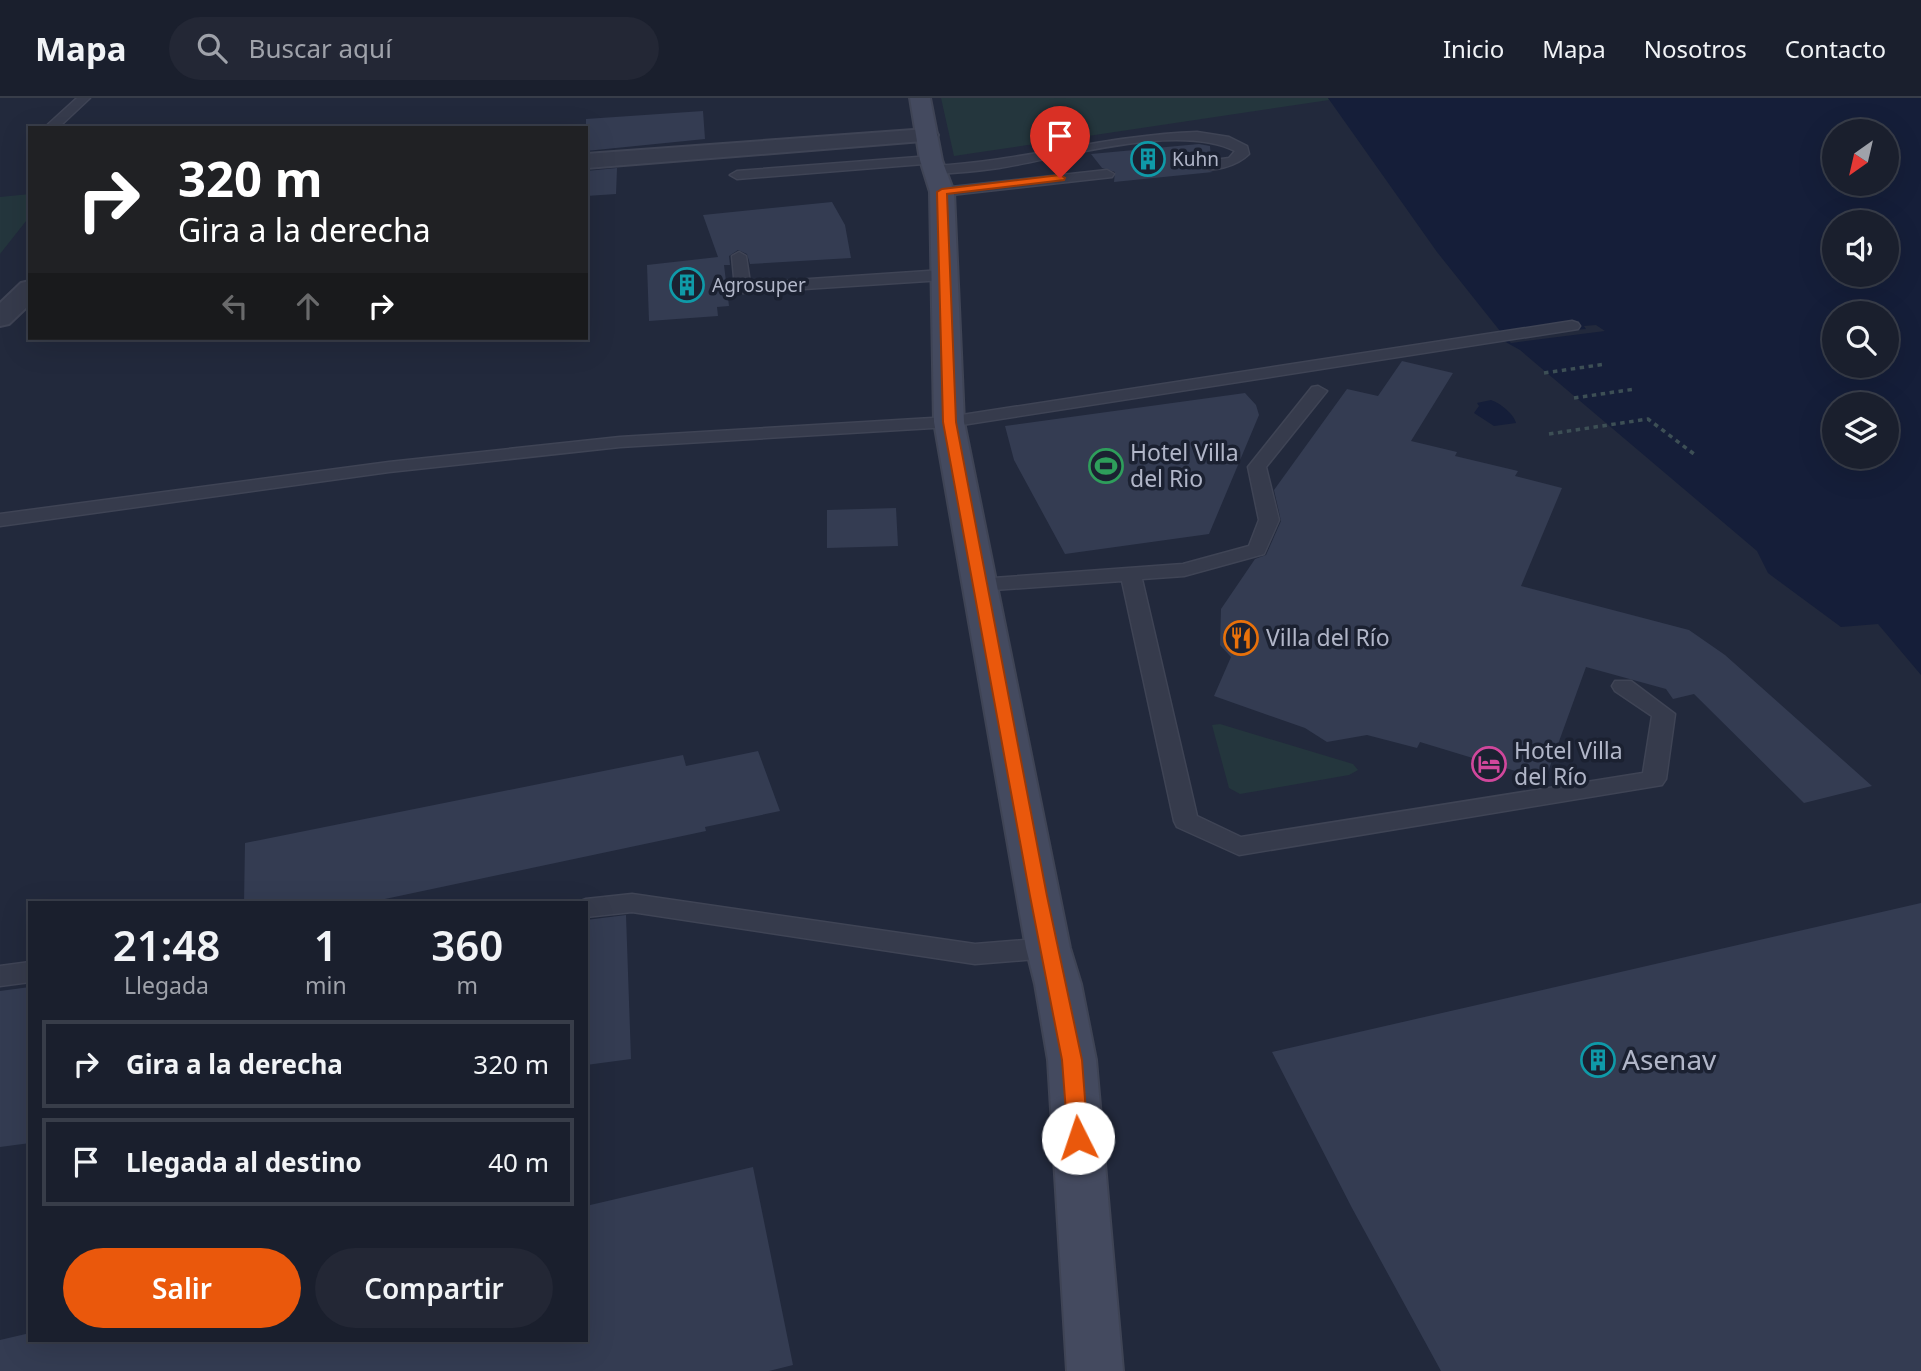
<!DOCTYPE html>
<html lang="es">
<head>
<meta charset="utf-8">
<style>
	:root { --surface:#1a1f2d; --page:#232735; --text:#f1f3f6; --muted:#9fa2aa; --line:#383d49; --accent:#ea580c }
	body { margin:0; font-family:"Noto Sans",sans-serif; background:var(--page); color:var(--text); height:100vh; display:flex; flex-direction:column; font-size:26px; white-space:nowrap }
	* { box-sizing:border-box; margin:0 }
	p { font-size:23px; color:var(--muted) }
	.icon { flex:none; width:38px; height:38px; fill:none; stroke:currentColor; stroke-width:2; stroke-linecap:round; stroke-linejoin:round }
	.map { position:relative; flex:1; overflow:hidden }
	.panel { position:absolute; left:28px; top:803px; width:560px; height:441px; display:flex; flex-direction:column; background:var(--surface); border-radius:0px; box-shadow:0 7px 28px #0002,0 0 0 2px var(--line) }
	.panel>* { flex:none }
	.guide { position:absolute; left:28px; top:28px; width:560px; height:214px; border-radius:0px; box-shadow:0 7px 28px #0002,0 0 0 2px var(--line); background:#202124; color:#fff; overflow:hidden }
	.needle { width:46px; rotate:214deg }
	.controls { position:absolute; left:1822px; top:21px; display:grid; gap:14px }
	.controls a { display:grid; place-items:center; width:77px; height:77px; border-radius:50%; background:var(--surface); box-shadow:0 7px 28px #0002,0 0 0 2px var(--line); font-size:35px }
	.pin { position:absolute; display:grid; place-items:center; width:60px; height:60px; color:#fff; margin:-72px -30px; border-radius:50% 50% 50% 0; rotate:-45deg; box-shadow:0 0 7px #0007 }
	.pin .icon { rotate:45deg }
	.me { position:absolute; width:77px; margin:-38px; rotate:356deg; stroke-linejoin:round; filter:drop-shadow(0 0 5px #0008) }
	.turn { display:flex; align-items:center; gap:24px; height:147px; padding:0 35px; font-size:32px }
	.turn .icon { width:91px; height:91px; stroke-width:2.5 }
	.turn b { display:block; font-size:49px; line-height:60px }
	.lanes { display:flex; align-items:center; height:66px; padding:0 35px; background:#0003; justify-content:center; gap:35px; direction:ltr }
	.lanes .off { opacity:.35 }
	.eta { display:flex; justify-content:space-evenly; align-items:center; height:119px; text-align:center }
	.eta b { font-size:42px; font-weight:600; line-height:49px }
	.button { display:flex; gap:14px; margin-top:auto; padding:14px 35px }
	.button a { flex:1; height:80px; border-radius:42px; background:var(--accent); color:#fff; font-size:28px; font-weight:600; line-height:80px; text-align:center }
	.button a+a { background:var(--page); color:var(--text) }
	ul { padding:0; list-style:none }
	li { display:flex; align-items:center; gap:21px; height:88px; margin:0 14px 10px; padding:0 21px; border:4px solid var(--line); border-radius:0px }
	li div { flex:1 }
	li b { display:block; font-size:26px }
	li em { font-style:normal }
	header { display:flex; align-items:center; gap:42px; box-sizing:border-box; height:98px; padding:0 35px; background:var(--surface); border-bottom:2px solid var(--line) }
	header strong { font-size:33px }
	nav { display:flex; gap:38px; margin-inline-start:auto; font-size:24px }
	.search { width:490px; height:63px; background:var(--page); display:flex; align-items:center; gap:18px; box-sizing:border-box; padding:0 24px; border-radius:38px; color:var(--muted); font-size:26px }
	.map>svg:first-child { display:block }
	.green { fill:#24363d }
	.water { fill:#151e39; fill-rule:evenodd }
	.pier { fill:#22293c }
	.building { fill:#343c52 }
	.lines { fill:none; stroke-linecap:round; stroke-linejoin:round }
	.lane-casing { stroke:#3f4455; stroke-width:3 }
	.street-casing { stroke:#3f4455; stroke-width:4 }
	.secondary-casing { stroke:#3f4455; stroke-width:4 }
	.path { stroke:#3d4f55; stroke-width:3.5; stroke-dasharray:4.5 4.5; stroke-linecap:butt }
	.lane { fill:#363b4c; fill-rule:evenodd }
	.street { fill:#363b4c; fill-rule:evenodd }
	.secondary { fill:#444a5f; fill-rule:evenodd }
	.route { fill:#ea580c; stroke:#983908; stroke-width:2 }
	.labels { text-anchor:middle; stroke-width:7; stroke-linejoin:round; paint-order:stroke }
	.far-poi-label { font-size:19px; fill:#b1b6c8; stroke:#1b2131; text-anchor:start }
	.poi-label { font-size:23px; fill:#b1b6c8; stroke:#1b2131; text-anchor:start }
	.near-poi-label { font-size:28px; fill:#b1b6c8; stroke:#1b2131; text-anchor:start }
</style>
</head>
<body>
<header>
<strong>Mapa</strong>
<div class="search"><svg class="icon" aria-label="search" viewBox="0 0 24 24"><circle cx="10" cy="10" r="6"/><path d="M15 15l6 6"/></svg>Buscar aquí</div>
<nav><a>Inicio</a><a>Mapa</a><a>Nosotros</a><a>Contacto</a></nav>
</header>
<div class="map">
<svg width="1921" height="1273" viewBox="0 0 1921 1273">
	<rect width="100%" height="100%" fill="#22293c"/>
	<path class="green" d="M 941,0 L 1328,0 L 1329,2 L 954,58 Z
		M 30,96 L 30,118 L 0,156 L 0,99 Z
		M 1220,626 L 1353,666 L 1358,672 L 1349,677 L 1240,696 L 1229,690 L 1212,627 Z"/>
	<path class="water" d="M 1328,0 L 1921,0 L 1921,577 L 1878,526 L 1841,529 L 1768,475 L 1757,453 L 1520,252 L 1502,242 L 1504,238 L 1437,154 ZM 1834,33 L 1886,33 L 1886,86 L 1834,86 ZM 1834,124 L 1886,124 L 1886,177 L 1834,177 ZM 1834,215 L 1886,215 L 1886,268 L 1834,268 ZM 1834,306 L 1886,306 L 1886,359 L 1834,359 Z
		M 1491,302 C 1500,305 1514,316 1516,325 L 1494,328 L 1474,315 L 1479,308 L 1477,305 Z"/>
	<path class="pier" d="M 1596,227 L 1605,233 L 1511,245 L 1504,238 L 1586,231 L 1584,228 Z"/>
	<path class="building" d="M 703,13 L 705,41 L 586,53 L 586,21 Z
		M 1199,46 L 1210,48 L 1211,60 L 1200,61 L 1195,68 L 1213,74 L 1114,84 L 1115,74 L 1102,70 L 1091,56 Z
		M 617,70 L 616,96 L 586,98 L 586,73 Z
		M 832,104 L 845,127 L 851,160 L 750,166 L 747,156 L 738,152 L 729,158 L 730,167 L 724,167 L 729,208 L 717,209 L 718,218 L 649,223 L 647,167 L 718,159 L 703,117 Z
		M 1402,263 L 1453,275 L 1411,343 L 1457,354 L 1455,358 L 1518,373 L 1515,378 L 1562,390 L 1521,488 L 1689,532 L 1725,557 L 1872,688 L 1804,705 L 1694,596 L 1673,601 L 1666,591 L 1586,569 L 1545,682 L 1420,644 L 1417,650 L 1367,637 L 1327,644 L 1305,630 L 1214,598 L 1231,559 L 1220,547 L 1221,511 L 1255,461 L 1266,457 L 1281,423 L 1274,392 L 1347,291 L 1378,298 Z
		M 1245,295 L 1256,307 L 1259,317 L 1209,436 L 1065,456 L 1014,362 L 1005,328 Z
		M 896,410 L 898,448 L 827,450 L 827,412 Z
		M 758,653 L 780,713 L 705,729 L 706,733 L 366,805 L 244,805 L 245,745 L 683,657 L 686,668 Z
		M 1921,805 L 1921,1273 L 1441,1273 L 1352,1110 L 1272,954 Z
		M 626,817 L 631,961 L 586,967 L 586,822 Z
		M 30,889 L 30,1045 L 0,1049 L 0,893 Z
		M 753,1069 L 793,1267 L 769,1273 L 0,1273 L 0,1242 L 30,1235 L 30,1242 L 586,1242 L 586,1108 Z"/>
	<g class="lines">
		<g class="lane-casing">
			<path id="lane" d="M 77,0 L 90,0 L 58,30 L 44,30 Z
				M 1197,34 L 1229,39 L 1247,48 L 1249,56 C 1238,67 1211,77 1198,67 L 1200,64 L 1229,60 L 1235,53 C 1179,24 1061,60 999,70 C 978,73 956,75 935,76 L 928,72 L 935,68 C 1023,63 1108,37 1197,34 Z
				M 931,58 L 936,59 L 936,65 L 737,81 L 730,77 L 737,73 Z
				M 1107,72 L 1114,76 L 1112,79 L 942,98 L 935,94 L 942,90 Z
				M 739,154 L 746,158 L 750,185 L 943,172 L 951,177 L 943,182 L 743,195 L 735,190 L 732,158 Z
				M 1572,223 L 1578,225 L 1580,228 L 1578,231 L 949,329 L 620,349 L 389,374 L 0,428 L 0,416 L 389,364 L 620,339 L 949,319 Z
				M 1318,288 L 1327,293 L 1266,369 L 1279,422 L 1264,456 L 1184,478 L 1142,481 L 1197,718 L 1241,739 L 1643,675 L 1652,618 L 1615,593 L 1612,588 L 1615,583 L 1631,583 L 1675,616 L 1666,681 L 1662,687 L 1239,757 L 1177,729 L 1174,723 L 1122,483 L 979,493 L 972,491 L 969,487 L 972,483 L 979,481 L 1183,466 L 1249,448 L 1259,422 L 1248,369 L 1312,289 Z
				M 632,796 L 975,846 L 1048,840 L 1057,843 L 1061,850 L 1057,857 L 1048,860 L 975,866 L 632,814 L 586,819 L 586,805 L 576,805 L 586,801 Z
				M 30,864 L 30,884 L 0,888 L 0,868 Z"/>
		</g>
		<g class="street-casing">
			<path id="street" d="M 927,31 L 935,32 L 938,37 L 935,42 L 586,70 L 586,56 Z
				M 30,183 L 30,206 L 9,226 L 0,228 L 0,205 L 21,185 Z"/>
		</g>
		<g class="secondary-casing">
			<path id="secondary" d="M 910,0 L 930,0 L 942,62 L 954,94 L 964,324 L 1070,850 L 1081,886 L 1096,962 L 1123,1273 L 1067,1273 L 1048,962 L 1035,886 L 1026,850 L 934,324 L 930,94 L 920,62 Z"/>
		</g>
		<path class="path" d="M 1544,275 L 1606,266
			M 1574,300 L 1635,291
			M 1549,336 L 1648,321 L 1694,356"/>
		<use href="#lane" class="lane"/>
		<use href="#street" class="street"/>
		<use href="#secondary" class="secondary"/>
	</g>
	<path class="route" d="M 1060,77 L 1065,80 L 1064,82 L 947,96 L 956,324 L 1047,798 L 1082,962 L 1088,1040 L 1085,1046 L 1078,1048 L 1071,1046 L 1068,1040 L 1062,962 L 1030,798 L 943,324 L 937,94 L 942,91 Z"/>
	<defs>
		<g id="building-ring" transform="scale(1.75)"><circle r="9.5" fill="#1b2131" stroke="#0f9aa8" stroke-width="1.5"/><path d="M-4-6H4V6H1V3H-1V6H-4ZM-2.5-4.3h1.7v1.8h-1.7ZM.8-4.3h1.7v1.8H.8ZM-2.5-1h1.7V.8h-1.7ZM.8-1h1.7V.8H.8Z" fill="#0f9aa8"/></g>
		<g id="stadium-ring" transform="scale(1.75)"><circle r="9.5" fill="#1b2131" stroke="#2e9e5b" stroke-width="1.5"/><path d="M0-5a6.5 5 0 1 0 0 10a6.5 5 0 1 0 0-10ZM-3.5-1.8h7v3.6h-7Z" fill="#2e9e5b"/></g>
		<g id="restaurant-ring" transform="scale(1.75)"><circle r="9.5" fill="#1b2131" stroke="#e8710a" stroke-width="1.5"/><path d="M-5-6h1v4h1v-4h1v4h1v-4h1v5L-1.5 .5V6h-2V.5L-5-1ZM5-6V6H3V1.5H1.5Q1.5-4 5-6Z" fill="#e8710a"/></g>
		<g id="hotel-ring" transform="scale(1.75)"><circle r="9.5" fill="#1b2131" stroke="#d1479c" stroke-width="1.5"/><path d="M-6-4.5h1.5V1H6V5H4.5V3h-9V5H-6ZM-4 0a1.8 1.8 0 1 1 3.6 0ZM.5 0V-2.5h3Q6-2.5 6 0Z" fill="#d1479c"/></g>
	</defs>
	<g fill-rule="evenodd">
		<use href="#building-ring" x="1148" y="61"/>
		<use href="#building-ring" x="687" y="187"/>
		<use href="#stadium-ring" x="1106" y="368"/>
		<use href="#restaurant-ring" x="1241" y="540"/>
		<use href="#hotel-ring" x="1489" y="666"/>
		<use href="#building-ring" x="1598" y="962"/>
	</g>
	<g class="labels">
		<g class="far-poi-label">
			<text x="1172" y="68">Kuhn</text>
			<text x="712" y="194">Agrosuper</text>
		</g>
		<g class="poi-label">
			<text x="1130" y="363">Hotel Villa<tspan x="1130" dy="26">del Rio</tspan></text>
			<text x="1266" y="548">Villa del Río</text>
			<text x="1514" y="661">Hotel Villa<tspan x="1514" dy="26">del Río</tspan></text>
		</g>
		<g class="near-poi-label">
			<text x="1622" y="972">Asenav</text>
		</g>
	</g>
</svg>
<div class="controls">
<a><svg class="needle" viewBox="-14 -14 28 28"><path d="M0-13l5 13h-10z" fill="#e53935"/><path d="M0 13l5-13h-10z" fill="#9fa2aa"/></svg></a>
<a><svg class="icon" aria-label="sound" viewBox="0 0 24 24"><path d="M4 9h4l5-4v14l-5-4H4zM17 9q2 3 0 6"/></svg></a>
<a><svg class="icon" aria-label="search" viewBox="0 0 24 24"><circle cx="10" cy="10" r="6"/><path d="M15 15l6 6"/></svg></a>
<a><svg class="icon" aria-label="layers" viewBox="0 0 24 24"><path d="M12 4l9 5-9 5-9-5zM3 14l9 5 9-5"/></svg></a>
</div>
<div class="pin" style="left:1060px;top:80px;background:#d93025"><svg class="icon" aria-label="arrive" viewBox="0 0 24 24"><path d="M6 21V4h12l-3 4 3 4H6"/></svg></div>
<svg class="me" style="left:1078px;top:1040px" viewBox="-20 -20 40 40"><circle r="19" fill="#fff"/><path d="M0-13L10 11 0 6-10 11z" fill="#ea580c"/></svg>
<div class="guide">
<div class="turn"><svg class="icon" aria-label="right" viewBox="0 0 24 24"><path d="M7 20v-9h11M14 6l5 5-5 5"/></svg><div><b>320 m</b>Gira a la derecha</div></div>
<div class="lanes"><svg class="icon off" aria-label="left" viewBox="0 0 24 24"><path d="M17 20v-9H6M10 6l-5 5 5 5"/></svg><svg class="icon off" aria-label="ahead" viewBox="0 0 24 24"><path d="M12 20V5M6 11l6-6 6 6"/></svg><svg class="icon" aria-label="right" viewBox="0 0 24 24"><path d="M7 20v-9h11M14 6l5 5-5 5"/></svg></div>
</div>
<section class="panel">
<div class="eta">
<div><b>21:48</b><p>Llegada</p></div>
<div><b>1</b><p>min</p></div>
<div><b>360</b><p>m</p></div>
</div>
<ul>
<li><svg class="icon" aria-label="right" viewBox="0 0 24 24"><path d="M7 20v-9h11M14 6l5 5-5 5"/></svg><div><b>Gira a la derecha</b></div><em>320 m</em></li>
<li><svg class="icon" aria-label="arrive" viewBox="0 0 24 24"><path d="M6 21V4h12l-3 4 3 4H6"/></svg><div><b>Llegada al destino</b></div><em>40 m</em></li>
</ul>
<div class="button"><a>Salir</a><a>Compartir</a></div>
</section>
</div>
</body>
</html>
